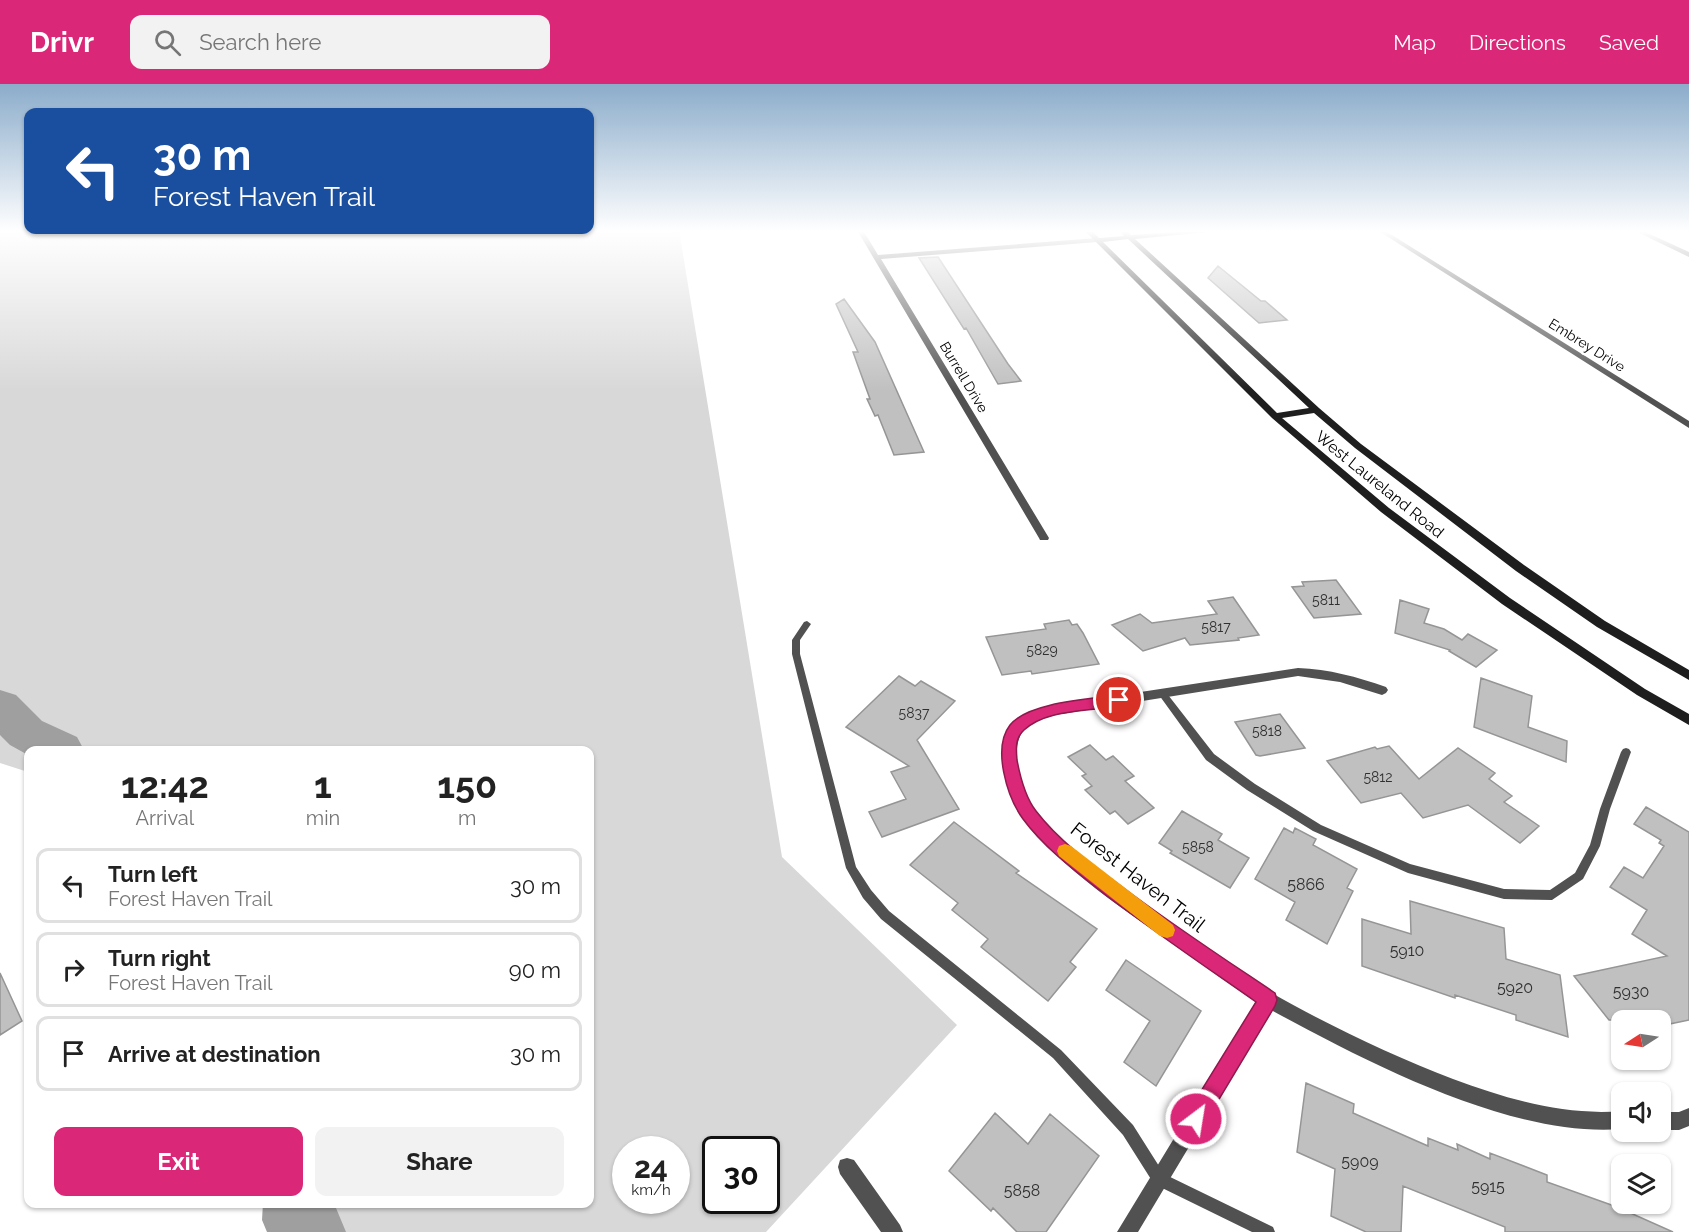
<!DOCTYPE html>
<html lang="en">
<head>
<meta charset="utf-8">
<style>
	:root { --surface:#fff; --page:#f2f2f2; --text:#222; --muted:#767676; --line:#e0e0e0; --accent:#db2777 }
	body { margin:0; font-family:Raleway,sans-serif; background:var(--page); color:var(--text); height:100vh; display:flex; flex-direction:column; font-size:22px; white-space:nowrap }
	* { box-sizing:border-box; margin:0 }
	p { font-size:20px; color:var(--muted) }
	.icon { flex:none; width:33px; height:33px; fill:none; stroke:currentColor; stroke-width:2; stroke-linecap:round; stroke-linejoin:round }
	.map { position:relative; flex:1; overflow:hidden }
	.sheet { position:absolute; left:24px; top:662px; width:570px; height:462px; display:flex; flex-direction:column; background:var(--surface); border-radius:12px; box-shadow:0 2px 4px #0004 }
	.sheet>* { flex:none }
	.top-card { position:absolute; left:24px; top:24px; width:570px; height:126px; border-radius:12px; box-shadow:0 2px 4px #0004; background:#1a4fa0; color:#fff; overflow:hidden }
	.needle { width:39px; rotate:258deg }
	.buttons { position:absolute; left:1611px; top:926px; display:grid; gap:12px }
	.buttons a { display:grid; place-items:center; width:60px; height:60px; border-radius:12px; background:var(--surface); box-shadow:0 2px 4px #0004; font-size:30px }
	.speed { position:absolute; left:612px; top:1052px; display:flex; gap:12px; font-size:30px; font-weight:700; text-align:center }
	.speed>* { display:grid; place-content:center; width:78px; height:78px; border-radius:50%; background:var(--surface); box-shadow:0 2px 4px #0004; line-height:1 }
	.speed small { font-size:15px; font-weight:400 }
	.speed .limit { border:3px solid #111; border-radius:9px; background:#fff; color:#111 }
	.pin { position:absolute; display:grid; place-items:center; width:51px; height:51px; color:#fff; margin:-26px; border:3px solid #fff; border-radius:50%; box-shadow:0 2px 6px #0007 }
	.me { position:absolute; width:66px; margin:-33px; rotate:31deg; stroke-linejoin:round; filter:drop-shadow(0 0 4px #0008) }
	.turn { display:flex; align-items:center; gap:21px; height:126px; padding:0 30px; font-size:27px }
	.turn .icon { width:78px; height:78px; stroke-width:2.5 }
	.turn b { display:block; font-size:42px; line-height:51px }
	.eta { display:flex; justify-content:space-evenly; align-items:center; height:102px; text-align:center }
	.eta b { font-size:36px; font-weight:700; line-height:42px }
	.primary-button { display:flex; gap:12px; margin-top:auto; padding:12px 30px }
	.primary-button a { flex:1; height:69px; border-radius:12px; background:var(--accent); color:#fff; font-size:24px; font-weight:700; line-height:69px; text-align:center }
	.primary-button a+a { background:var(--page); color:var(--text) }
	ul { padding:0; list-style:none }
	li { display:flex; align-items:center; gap:18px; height:75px; margin:0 12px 9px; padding:0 18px; border:3px solid var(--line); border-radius:12px }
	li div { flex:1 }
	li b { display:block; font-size:22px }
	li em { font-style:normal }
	header { display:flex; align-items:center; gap:36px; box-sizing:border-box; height:84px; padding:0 30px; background:var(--accent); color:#fff }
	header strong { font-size:28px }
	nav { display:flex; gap:33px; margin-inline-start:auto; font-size:21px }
	.search { width:420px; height:54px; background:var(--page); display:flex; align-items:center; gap:15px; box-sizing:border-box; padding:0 21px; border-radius:12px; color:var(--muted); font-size:22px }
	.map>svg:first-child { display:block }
	.green { fill:#d8d8d8; fill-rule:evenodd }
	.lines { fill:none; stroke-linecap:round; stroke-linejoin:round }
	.river { fill:#9f9f9f; fill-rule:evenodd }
	.building { fill:#c0c0c0; stroke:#959595; stroke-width:1.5 }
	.lane { fill:#515151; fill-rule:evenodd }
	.street { fill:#515151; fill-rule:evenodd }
	.secondary { fill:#1e1e1e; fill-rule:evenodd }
	.route { fill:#db2777; stroke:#8e194d; stroke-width:1.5 }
	.slow { fill:#f59e0b }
	.labels { text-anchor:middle; stroke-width:5; stroke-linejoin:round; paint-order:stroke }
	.far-street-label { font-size:14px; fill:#000; stroke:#fff }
	.number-label { font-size:14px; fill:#303030 }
	.street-label { font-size:16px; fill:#000; stroke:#fff }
	.near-number-label { font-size:16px; fill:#303030 }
	.near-street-label { font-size:20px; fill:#000; stroke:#fff }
</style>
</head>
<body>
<header>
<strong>Drivr</strong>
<div class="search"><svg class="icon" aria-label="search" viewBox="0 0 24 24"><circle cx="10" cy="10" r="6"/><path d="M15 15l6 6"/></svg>Search here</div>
<nav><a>Map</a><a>Directions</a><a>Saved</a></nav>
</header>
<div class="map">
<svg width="1689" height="1148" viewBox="0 0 1689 1148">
	<rect width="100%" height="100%" fill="#fff"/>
	<path class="green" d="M 0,146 L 679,146 L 782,773 L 957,941 L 766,1148 L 277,1148 L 262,1119 L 590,1119 L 590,666 L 28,666 L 28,688 L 0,679 ZM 626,1065 L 676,1065 L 676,1116 L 626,1116 ZM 716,1065 L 766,1065 L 766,1116 L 716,1116 Z"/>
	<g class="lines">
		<path class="river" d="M 0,606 L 16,611 L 42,637 L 77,653 L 84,666 L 28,666 L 28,671 L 10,661 L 0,651 Z
			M 263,1119 L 329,1119 L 336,1124 L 346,1148 L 267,1148 L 262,1136 Z"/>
	</g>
	<path class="building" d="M 938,173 L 1008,280 L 1021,297 L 998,300 L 966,244 L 964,245 L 919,174 Z
		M 1218,182 L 1261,217 L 1265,217 L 1287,236 L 1259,239 L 1208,194 Z
		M 844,215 L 875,258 L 924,368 L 894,371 L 878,331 L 875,332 L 867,315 L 870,315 L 853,268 L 858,268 L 836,220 Z
		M 1336,496 L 1361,530 L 1314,534 L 1292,503 L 1304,502 L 1302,498 Z
		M 1233,513 L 1259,551 L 1238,554 L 1239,556 L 1190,561 L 1185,554 L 1143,567 L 1112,541 L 1140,530 L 1152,539 L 1217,530 L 1208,517 Z
		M 1400,516 L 1429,525 L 1424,539 L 1444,545 L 1462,556 L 1468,550 L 1497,566 L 1476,583 L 1449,567 L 1450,566 L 1395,549 Z
		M 1069,536 L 1072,541 L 1077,540 L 1083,549 L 1099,580 L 1032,590 L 1031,587 L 1002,591 L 986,553 L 1046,545 L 1044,540 Z
		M 899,592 L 915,602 L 921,597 L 955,617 L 917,656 L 959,725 L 882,753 L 869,728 L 906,715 L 891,688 L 909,682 L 846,643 Z
		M 1481,594 L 1532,612 L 1528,643 L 1567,657 L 1566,678 L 1474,643 Z
		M 1280,630 L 1305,664 L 1260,672 L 1256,671 L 1235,638 Z
		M 1090,661 L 1106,676 L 1113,672 L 1134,692 L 1125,697 L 1154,724 L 1128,740 L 1115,727 L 1110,730 L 1085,706 L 1092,702 L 1082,692 L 1086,690 L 1068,673 Z
		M 1389,662 L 1419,695 L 1458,664 L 1495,689 L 1489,695 L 1512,712 L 1504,718 L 1539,742 L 1520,759 L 1468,721 L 1423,734 L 1401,709 L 1361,719 L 1327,677 L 1375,663 L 1377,665 Z
		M 1646,723 L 1689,748 L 1689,936 L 1660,942 L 1660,936 L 1609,936 L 1574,892 L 1667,872 L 1632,850 L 1647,826 L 1610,803 L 1624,783 L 1643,794 L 1664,762 L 1659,759 L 1661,756 L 1634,740 Z
		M 1182,727 L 1222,750 L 1218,756 L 1249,774 L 1230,804 L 1170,769 L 1172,767 L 1159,759 Z
		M 954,738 L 1019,787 L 1016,789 L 1097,845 L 1070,878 L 1076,883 L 1048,917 L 981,863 L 988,855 L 952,826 L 958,819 L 910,781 Z
		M 1284,744 L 1293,749 L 1295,744 L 1316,755 L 1313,761 L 1357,785 L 1347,804 L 1353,807 L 1327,860 L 1286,836 L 1295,818 L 1255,795 Z
		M 1410,817 L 1504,844 L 1506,875 L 1560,891 L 1568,953 L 1516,936 L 1516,931 L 1455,911 L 1455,914 L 1362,882 L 1362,835 L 1411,850 Z
		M 1126,876 L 1201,927 L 1156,1002 L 1124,978 L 1150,937 L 1106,906 Z
		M 0,889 L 22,937 L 0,951 Z
		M 1306,999 L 1354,1020 L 1353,1029 L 1428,1062 L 1428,1054 L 1458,1066 L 1457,1060 L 1490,1075 L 1490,1069 L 1547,1091 L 1547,1098 L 1617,1123 L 1673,1148 L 1505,1148 L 1505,1143 L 1403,1102 L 1401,1148 L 1366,1148 L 1331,1132 L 1335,1085 L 1297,1068 Z
		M 995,1029 L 1028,1060 L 1050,1030 L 1099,1072 L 1046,1148 L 1017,1148 L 993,1124 L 991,1127 L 949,1087 Z"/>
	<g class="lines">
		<path class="lane" d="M 807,537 L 811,540 L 800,556 L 800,570 L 856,783 L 871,806 L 889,827 L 1061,966 L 1133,1041 L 1164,1090 L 1273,1143 L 1275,1148 L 1252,1148 L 1154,1100 L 1123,1051 L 1053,974 L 881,835 L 863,814 L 846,784 L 792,570 L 792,556 L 804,538 Z
			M 1162,606 L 1165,607 L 1214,670 L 1255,700 L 1321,741 L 1410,780 L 1504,805 L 1550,806 L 1575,789 L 1590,761 L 1600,725 L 1621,668 L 1623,665 L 1626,664 L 1629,665 L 1631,668 L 1610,725 L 1600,762 L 1583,795 L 1552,816 L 1504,815 L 1408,789 L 1313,747 L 1247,706 L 1206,676 L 1159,611 L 1157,609 L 1159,607 Z"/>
		<path class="street" d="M 857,146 L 863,146 L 878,171 L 1097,154 L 1100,156 L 1097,158 L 881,175 L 1049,454 L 1048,456 L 1040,456 L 1039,454 Z
			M 1377,146 L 1384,146 L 1689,337 L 1689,344 Z
			M 1633,146 L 1641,146 L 1689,168 L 1689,173 Z
			M 1298,584 C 1329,585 1357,593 1386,603 L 1388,606 L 1386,609 L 1382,611 L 1340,598 L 1298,592 L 1055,631 C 1027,639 1015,646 1017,677 C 1019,691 1023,708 1030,720 C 1055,761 1113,801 1153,828 C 1190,853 1226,881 1265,905 C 1321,938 1393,972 1453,995 C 1507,1015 1564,1032 1622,1027 L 1622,1045 C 1511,1054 1367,978 1271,926 L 1138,1148 L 1117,1148 L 1257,918 C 1233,903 1210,885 1186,868 C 1135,833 1055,783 1022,730 C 1012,715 1006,696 1004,678 C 1001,638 1022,631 1055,621 Z
			M 1689,1024 L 1689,1042 L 1679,1046 L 1660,1046 L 1660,1028 L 1679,1028 Z
			M 847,1074 L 854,1076 L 900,1141 L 903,1148 L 881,1148 L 840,1090 L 838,1083 L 840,1076 Z"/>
		<path class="secondary" d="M 1084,146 L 1091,146 L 1099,154 L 1124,152 L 1119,146 L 1126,146 L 1131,151 L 1211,146 L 1208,148 L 1135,155 L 1319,324 L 1361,360 L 1524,481 L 1605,537 L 1689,586 L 1689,596 L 1597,543 L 1516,487 L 1355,364 L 1314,329 L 1282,334 L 1389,424 L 1510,514 L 1645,605 L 1689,630 L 1689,641 L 1637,611 L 1502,520 L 1381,428 L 1272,334 ZM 1128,155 L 1309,324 L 1277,329 L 1103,158 Z"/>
	</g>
	<linearGradient id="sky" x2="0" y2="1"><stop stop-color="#8baccb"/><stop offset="0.48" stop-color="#fff"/><stop offset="1" stop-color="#fff" stop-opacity="0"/></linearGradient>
	<rect width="1689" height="307" fill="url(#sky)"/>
	<path class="route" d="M 1119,611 L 1126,616 L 1124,620 C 1093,629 1049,623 1024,646 C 1015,654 1016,665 1017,676 C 1020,692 1025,713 1036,727 C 1059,757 1091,780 1121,802 C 1171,840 1223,874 1275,909 L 1277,916 L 1275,922 L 1203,1042 L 1196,1045 L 1188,1042 L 1186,1035 L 1188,1028 L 1256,918 C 1206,883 1156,849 1107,812 C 1078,789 1045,765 1023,735 C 1007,713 992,664 1010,641 C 1028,618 1092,615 1119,611 Z"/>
	<path class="slow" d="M 1065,760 L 1071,762 L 1173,841 L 1175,846 L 1173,852 L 1167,854 L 1160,852 L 1059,772 L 1057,767 L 1059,762 Z"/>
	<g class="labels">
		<g class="far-street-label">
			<text transform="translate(1587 261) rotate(32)" y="5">Embrey Drive</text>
			<text transform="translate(964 293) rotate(59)" y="5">Burrell Drive</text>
		</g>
		<g class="number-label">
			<text x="1326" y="521">5811</text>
			<text x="1216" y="548">5817</text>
			<text x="1042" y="571">5829</text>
			<text x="914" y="634">5837</text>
			<text x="1267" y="652">5818</text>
			<text x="1378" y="698">5812</text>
			<text x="1198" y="768">5858</text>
		</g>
		<g class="street-label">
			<text transform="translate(1380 400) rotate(39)" y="6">West Laureland Road</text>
		</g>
		<g class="near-number-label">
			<text x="1306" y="806">5866</text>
			<text x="1407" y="872">5910</text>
			<text x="1515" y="909">5920</text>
			<text x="1631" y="913">5930</text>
			<text x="1360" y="1083">5909</text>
			<text x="1488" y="1108">5915</text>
			<text x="1022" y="1112">5858</text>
		</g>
		<g class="near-street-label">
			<text transform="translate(1138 793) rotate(38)" y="7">Forest Haven Trail</text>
		</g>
	</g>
</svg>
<div class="buttons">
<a><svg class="needle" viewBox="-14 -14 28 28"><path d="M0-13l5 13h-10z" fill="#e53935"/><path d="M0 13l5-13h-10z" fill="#767676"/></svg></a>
<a><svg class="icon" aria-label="sound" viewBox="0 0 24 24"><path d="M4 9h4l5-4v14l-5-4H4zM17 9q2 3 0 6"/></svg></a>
<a><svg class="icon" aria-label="layers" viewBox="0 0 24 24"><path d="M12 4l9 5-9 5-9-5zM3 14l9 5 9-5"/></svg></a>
</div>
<div class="speed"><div>24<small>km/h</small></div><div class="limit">30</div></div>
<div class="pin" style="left:1119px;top:616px;background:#d93025"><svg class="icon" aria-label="arrive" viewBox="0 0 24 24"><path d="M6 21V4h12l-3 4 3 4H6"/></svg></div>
<svg class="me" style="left:1196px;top:1035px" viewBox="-20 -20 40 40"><circle r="17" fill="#db2777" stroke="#fff" stroke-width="3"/><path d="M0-11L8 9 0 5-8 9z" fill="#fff"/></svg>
<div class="top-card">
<div class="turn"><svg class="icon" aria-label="left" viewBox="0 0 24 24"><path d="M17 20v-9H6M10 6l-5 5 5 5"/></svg><div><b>30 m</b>Forest Haven Trail</div></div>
</div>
<section class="sheet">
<div class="eta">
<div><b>12:42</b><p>Arrival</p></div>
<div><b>1</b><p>min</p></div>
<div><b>150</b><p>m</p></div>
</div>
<ul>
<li><svg class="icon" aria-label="left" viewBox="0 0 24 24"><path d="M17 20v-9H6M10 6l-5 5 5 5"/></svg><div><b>Turn left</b><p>Forest Haven Trail</p></div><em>30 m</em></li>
<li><svg class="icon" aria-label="right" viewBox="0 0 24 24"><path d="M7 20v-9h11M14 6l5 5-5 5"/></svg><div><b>Turn right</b><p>Forest Haven Trail</p></div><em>90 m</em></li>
<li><svg class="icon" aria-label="arrive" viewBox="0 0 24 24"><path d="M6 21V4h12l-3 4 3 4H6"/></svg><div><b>Arrive at destination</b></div><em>30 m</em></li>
</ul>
<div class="primary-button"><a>Exit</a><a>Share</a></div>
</section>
</div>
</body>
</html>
